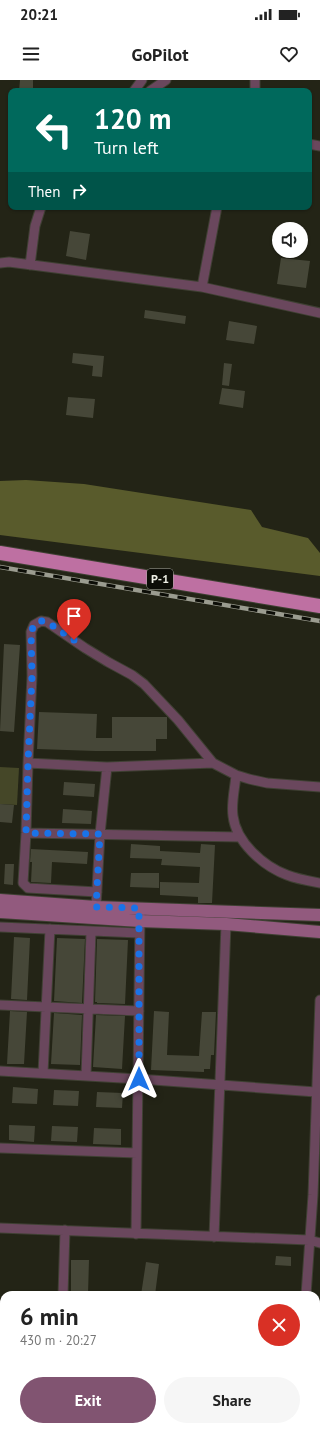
<!DOCTYPE html>
<html lang="en">
<head>
<meta charset="utf-8">
<style>
	:root { --surface:#fff; --page:#f6f6f6; --text:#222; --muted:#767676; --accent:#815471 }
	body { margin:0; font-family:"PT Sans",sans-serif; background:var(--page); color:var(--text); height:100vh; display:flex; flex-direction:column; font-size:15px; white-space:nowrap }
	* { box-sizing:border-box; margin:0 }
	p { font-size:13px; color:var(--muted) }
	.icon { flex:none; width:22px; height:22px; fill:none; stroke:currentColor; stroke-width:2; stroke-linecap:round; stroke-linejoin:round }
	.map { position:relative; flex:1; overflow:hidden }
	.panel { position:absolute; left:0px; top:1211px; width:320px; height:140px; display:flex; flex-direction:column; background:var(--surface); border-radius:12px 12px 0 0; box-shadow:0 1px 3px #0004 }
	.panel>* { flex:none }
	.hud { position:absolute; left:8px; top:8px; width:304px; height:122px; border-radius:8px; box-shadow:0 1px 3px #0004; background:#00695c; color:#fff; overflow:hidden }
	.controls { position:absolute; left:272px; top:142px; display:grid; gap:8px }
	.controls a { display:grid; place-items:center; width:36px; height:36px; border-radius:50%; background:var(--surface); box-shadow:0 1px 3px #0004; font-size:20px }
	.pin { position:absolute; display:grid; place-items:center; width:34px; height:34px; color:#fff; margin:-41px -17px; border-radius:50% 50% 50% 0; rotate:-45deg; box-shadow:0 0 4px #0007 }
	.pin .icon { rotate:45deg }
	.me { position:absolute; width:44px; margin:-22px; rotate:0deg; stroke-linejoin:round; filter:drop-shadow(0 0 3px #0008) }
	.turn { display:flex; align-items:center; gap:14px; height:84px; padding:0 20px; font-size:18px }
	.turn .icon { width:52px; height:52px; stroke-width:2.5 }
	.turn b { display:block; font-size:28px; line-height:34px }
	.then { display:flex; align-items:center; height:38px; padding:0 20px; background:#0003; gap:8px; font-size:15px }
	.round { display:grid; place-items:center; flex:none; width:42px; height:42px; border-radius:21px; background:var(--page) }
	.headline { display:flex; align-items:center; justify-content:space-between; height:68px; padding:0 20px }
	h1 { font-size:24px; font-weight:800; line-height:30px }
	.button { display:flex; gap:8px; margin-top:auto; padding:8px 20px }
	.button a { flex:1; height:46px; border-radius:24px; background:var(--accent); color:#fff; font-size:16px; font-weight:800; line-height:46px; text-align:center }
	.button a+a { background:var(--page); color:var(--text) }
	.status { display:flex; justify-content:space-between; align-items:center; height:28px; padding:0 20px; background:var(--surface); direction:ltr }
	.status svg { height:11px; fill:currentColor }
	header { display:flex; justify-content:space-between; align-items:center; height:52px; padding:0 20px; background:var(--surface); font-size:18px; font-weight:800 }
	.map>svg:first-child { display:block }
	.green { fill:#454728 }
	.forest { fill:#595b2c }
	.building { fill:#464738 }
	.lines { fill:none; stroke-linecap:round; stroke-linejoin:round }
	.minor-casing { stroke:#3f4033; stroke-width:11 }
	.secondary-casing { stroke:#3f4033; stroke-width:14 }
	.trunk-casing { stroke:#3f4033; stroke-width:16 }
	.minor { stroke:#6a475d; stroke-width:9 }
	.secondary { stroke:#925a7e; stroke-width:12 }
	.trunk { stroke:#be70a2; stroke-width:14 }
	.rail-casing { stroke:#9b9c90; stroke-width:4.5 }
	.rail { stroke:#0c0d07; stroke-width:3; stroke-dasharray:9; stroke-linecap:butt }
	.route { stroke:#1a73e8; stroke-width:7; stroke-dasharray:0 12.6 }
	.labels { text-anchor:middle; stroke-width:4; stroke-linejoin:round; paint-order:stroke }
	.shield { fill:#0c0d07; stroke:#aaaba2; stroke-width:1 }
	.shield-label { font-size:12px; font-weight:bold; fill:#eeefe5 }
</style>
</head>
<body>
<div class="status"><b>20:21</b><svg viewBox="0 0 49 12"><path d="M0 12V9h3v3zM5 12V6h3v6zM10 12V3h3v9zM15 12V0h3v12zM26 1h20v11H26zM47 4h2v5h-2z"/></svg></div>
<header><svg class="icon" aria-label="menu" viewBox="0 0 24 24"><path d="M4 6h16M4 12h16M4 18h16"/></svg>GoPilot<svg class="icon" aria-label="heart" viewBox="0 0 24 24"><path d="M12 20l-8-8c-3-5 5-10 8-4 3-6 11-1 8 4z"/></svg></header>
<div class="map">
<svg width="320" height="1351" viewBox="0 0 320 1351">
	<rect width="100%" height="100%" fill="#232416"/>
	<path class="green" d="M 0,687 L 19,688 L 17,725 L 0,724 Z"/>
	<path class="forest" d="M 26,400 L 84,404 L 251,430 L 262,447 L 308,458 L 320,473 L 320,496 L 0,455 L 0,401 Z"/>
	<path class="building" d="M 20,0 L 33,0 L 33,11 L 19,11 Z
		M 70,151 L 90,154 L 86,180 L 66,176 Z
		M 281,178 L 310,181 L 306,208 L 277,204 Z
		M 145,230 L 186,236 L 185,244 L 144,238 Z
		M 229,241 L 257,246 L 254,264 L 226,260 Z
		M 73,273 L 104,276 L 102,297 L 92,296 L 93,286 L 72,283 Z
		M 224,283 L 232,284 L 229,306 L 222,305 Z
		M 222,308 L 245,311 L 243,328 L 219,324 Z
		M 68,317 L 95,319 L 93,338 L 66,335 Z
		M 4,564 L 20,565 L 14,652 L 0,651 Z
		M 39,632 L 97,634 L 96,658 L 112,658 L 112,637 L 167,637 L 167,659 L 156,659 L 156,671 L 95,671 L 37,669 Z
		M 64,702 L 95,704 L 94,717 L 63,715 Z
		M 0,724 L 14,725 L 12,743 L 0,742 Z
		M 63,729 L 92,731 L 91,744 L 62,743 Z
		M 131,764 L 160,766 L 160,771 L 200,773 L 201,764 L 215,765 L 212,823 L 198,823 L 198,817 L 160,815 L 160,802 L 199,803 L 200,787 L 161,785 L 162,779 L 130,778 Z
		M 31,769 L 88,772 L 87,784 L 52,782 L 51,803 L 31,802 L 32,782 L 30,782 Z
		M 5,784 L 14,784 L 13,805 L 4,804 Z
		M 131,793 L 159,793 L 159,808 L 130,807 Z
		M 14,857 L 30,858 L 27,920 L 11,919 Z
		M 57,858 L 85,859 L 82,923 L 54,921 Z
		M 97,859 L 128,860 L 125,924 L 97,923 L 97,922 L 95,922 Z
		M 10,931 L 27,932 L 24,984 L 7,984 Z
		M 154,931 L 169,932 L 167,975 L 199,976 L 202,932 L 216,932 L 214,975 L 211,975 L 210,989 L 204,989 L 204,992 L 151,990 Z
		M 54,933 L 82,935 L 80,985 L 51,984 Z
		M 96,935 L 125,936 L 122,989 L 93,987 Z
		M 13,1007 L 38,1009 L 37,1024 L 12,1023 Z
		M 54,1010 L 79,1011 L 78,1026 L 53,1025 Z
		M 97,1012 L 123,1013 L 122,1028 L 96,1027 Z
		M 9,1045 L 35,1046 L 34,1062 L 9,1060 Z
		M 52,1046 L 78,1047 L 77,1062 L 51,1061 Z
		M 94,1048 L 121,1049 L 121,1065 L 93,1064 Z
		M 276,1176 L 291,1177 L 291,1186 L 275,1185 Z
		M 71,1180 L 89,1180 L 88,1215 L 71,1215 Z
		M 146,1182 L 159,1184 L 155,1215 L 141,1215 Z"/>
	<g class="lines">
		<g class="minor-casing">
			<path id="minor" d="M 255,0 L 255,11
				M 134,11 L 142,0
				M 150,11 L 166,0
				M 309,64 L 320,66
				M 0,183 L 9,182 L 202,207 L 320,233
				M 30,185 L 35,146 L 41,127
				M 202,207 L 217,127
				M 28,683 L 107,687 L 213,683
				M 236,695 C 235,708 231,723 233,736 C 236,762 263,786 287,795 C 297,799 309,801 320,803
				M 26,753 L 240,757
				M 97,812 L 28,808 L 23,803 L 26,753 L 28,683 L 32,596 L 31,552 L 34,545 L 41,541 L 47,542 L 85,568 L 108,582 L 132,595 L 144,604 L 178,640 L 213,683 L 236,695 L 249,699 L 267,703 L 320,707
				M 96,827 L 100,754 L 107,687
				M 0,847 L 139,853
				M 0,925 L 139,931
				M 0,991 L 139,999 L 316,1012
				M 43,993 L 50,849
				M 86,996 L 91,852
				M 0,1068 L 137,1073
				M 0,1148 L 309,1160 L 320,1163
				M 136,1154 L 140,835
				M 214,1157 L 226,844
				M 63,1215 L 65,1150
				M 306,1215 L 313,1115 L 320,920
				M 0,1226 L 4,1226
				M 0,1339 L 4,1346
				M 56,1351 L 57,1347
				M 299,1351 L 299,1347"/>
		</g>
		<g class="secondary-casing">
			<path id="secondary" d="M 0,820 L 96,827 L 320,835
				M 0,832 L 140,841 L 226,844 L 320,852"/>
		</g>
		<g class="trunk-casing">
			<path id="trunk" d="M 0,473 L 320,526"/>
		</g>
		<use href="#minor" class="minor"/>
		<use href="#secondary" class="secondary"/>
		<use href="#trunk" class="trunk"/>
		<g class="rail-casing">
			<path id="rail" d="M 0,487 L 320,541"/>
		</g>
		<use href="#rail" class="rail"/>
	</g>
	<g class="lines">
		<path class="route" d="M 74,560 L 47,542 L 41,541 L 34,545 L 31,552 L 32,596 L 28,683 L 26,753 L 100,754 L 96,827 L 139,828 L 139,999"/>
	</g>
	<g class="labels">
		<rect class="shield" x="147" y="489" width="26" height="20" rx="3"/>
		<g class="shield-label">
			<text x="160" y="503">P-1</text>
		</g>
	</g>
</svg>
<div class="controls">
<a><svg class="icon" aria-label="sound" viewBox="0 0 24 24"><path d="M4 9h4l5-4v14l-5-4H4zM17 9q2 3 0 6"/></svg></a>
</div>
<div class="pin" style="left:74px;top:560px;background:#d93025"><svg class="icon" aria-label="arrive" viewBox="0 0 24 24"><path d="M6 21V4h12l-3 4 3 4H6"/></svg></div>
<svg class="me" style="left:139px;top:999px" viewBox="-20 -20 40 40"><path d="M0-17L14 15 0 8-14 15z" fill="#1a73e8" stroke="#fff" stroke-width="4"/></svg>
<div class="hud">
<div class="turn"><svg class="icon" aria-label="left" viewBox="0 0 24 24"><path d="M17 20v-9H6M10 6l-5 5 5 5"/></svg><div><b>120 m</b>Turn left</div></div>
<div class="then">Then<svg class="icon" aria-label="right" viewBox="0 0 24 24"><path d="M7 20v-9h11M14 6l5 5-5 5"/></svg></div>
</div>
<section class="panel">
<div class="headline"><div><h1>6 min</h1><p>430 m · 20:27</p></div><a class="round" style="background:#d93025;color:#fff"><svg class="icon" aria-label="close" viewBox="0 0 24 24"><path d="M6 6l12 12M18 6L6 18"/></svg></a></div>
<div class="button"><a>Exit</a><a>Share</a></div>
</section>
</div>
</body>
</html>
